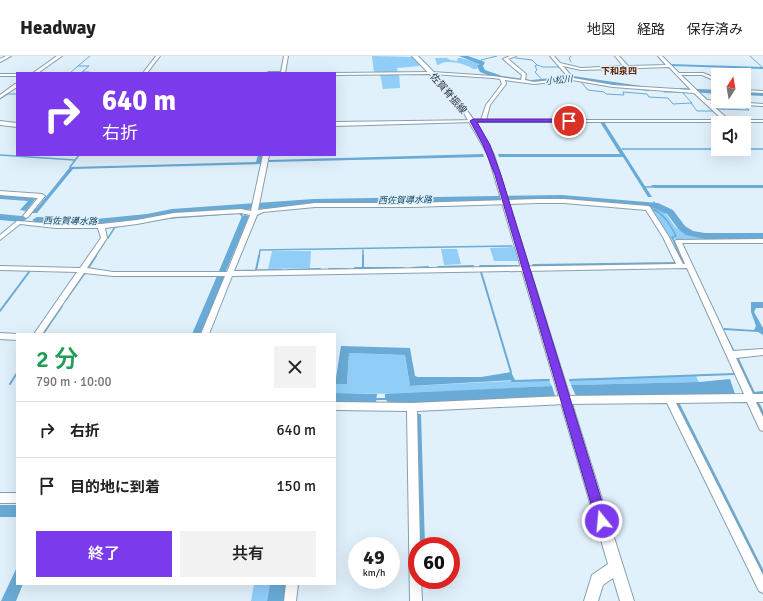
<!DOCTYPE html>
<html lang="ja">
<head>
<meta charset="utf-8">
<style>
	:root { --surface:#fff; --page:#f2f2f2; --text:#222; --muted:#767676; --line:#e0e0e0; --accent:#7c3aed }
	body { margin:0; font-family:Signika,"Noto Sans JP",sans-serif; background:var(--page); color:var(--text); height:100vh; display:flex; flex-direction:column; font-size:15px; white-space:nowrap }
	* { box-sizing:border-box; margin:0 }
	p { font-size:13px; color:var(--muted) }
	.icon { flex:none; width:22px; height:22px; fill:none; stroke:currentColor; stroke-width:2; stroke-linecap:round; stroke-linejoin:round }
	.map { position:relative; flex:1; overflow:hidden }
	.details { position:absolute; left:16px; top:277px; width:320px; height:252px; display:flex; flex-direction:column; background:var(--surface); border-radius:0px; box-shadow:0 4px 16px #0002 }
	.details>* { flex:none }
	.top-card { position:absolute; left:16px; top:16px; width:320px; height:84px; border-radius:0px; box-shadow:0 4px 16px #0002; background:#7c3aed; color:#fff; overflow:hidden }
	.needle { width:26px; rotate:11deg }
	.fabs { position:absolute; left:711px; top:12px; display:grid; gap:8px }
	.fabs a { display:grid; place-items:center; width:40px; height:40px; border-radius:0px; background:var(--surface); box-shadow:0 4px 16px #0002; font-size:20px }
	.speed { position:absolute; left:348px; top:481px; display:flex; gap:8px; font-size:20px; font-weight:700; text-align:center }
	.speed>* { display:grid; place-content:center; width:52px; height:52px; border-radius:50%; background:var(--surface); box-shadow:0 4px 16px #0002; line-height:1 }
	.speed small { font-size:10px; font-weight:400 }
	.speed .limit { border:6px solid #d22; background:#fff; color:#111 }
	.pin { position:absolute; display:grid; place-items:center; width:34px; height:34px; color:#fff; margin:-17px; border:2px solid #fff; border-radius:50%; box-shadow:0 1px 4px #0007 }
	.me { position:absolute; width:44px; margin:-22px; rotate:343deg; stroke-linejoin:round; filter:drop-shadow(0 0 3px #0008) }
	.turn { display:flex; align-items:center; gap:14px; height:84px; padding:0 20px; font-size:18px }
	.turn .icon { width:52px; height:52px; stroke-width:2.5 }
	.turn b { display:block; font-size:28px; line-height:34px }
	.round { display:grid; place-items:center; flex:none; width:42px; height:42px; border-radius:0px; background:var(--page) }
	.head { display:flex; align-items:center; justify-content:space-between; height:68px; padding:0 20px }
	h1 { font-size:24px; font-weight:600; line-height:30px; color:#1e9e55 }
	.action { display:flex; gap:8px; margin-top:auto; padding:8px 20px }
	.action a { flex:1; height:46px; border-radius:0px; background:var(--accent); color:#fff; font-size:16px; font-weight:600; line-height:46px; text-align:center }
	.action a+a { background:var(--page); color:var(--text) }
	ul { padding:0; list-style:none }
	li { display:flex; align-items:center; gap:12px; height:56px; padding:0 20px; border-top:1px solid var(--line) }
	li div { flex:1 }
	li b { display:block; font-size:15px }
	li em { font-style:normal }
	header { display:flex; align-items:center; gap:24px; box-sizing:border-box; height:56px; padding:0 20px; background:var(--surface); border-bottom:1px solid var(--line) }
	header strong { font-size:19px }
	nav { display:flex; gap:22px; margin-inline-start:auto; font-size:14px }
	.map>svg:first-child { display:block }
	.green { fill:#90cef8 }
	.water { fill:#69abd6 }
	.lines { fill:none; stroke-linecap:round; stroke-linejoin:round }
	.stream-far3 { stroke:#69abd6; stroke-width:1 }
	.stream-far2 { stroke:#69abd6; stroke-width:1.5 }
	.stream-far1 { stroke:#69abd6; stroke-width:2 }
	.stream { stroke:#69abd6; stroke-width:2.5 }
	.river { fill:#69abd6; fill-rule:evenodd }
	.minor-casing { stroke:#869fb0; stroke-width:2 }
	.major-casing { stroke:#869fb0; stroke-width:2 }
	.minor { fill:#fff; fill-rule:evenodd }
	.major { fill:#fff; fill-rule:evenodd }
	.route { fill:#7c3aed; stroke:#51269a }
	.labels { text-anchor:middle; stroke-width:3; stroke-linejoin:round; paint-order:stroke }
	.far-neighbourhood-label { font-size:9px; font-weight:bold; fill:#602300; stroke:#e1f1fc }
	.far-water-label { font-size:9px; font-style:italic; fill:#134765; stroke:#e1f1fc }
	.street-label { font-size:10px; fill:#29343b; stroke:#e1f1fc }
</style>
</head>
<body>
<header>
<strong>Headway</strong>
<nav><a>地図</a><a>経路</a><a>保存済み</a></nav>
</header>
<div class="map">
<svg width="763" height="545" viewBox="0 0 763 545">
	<rect width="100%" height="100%" fill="#e1f1fc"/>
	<path class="green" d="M 372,0 L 413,1 L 420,10 L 397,12 L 398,16 L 374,17 Z
		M 435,2 L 447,2 L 450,4 L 457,5 L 458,2 L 461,2 L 478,7 L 477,13 L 473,13 C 467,8 450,4 442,7 C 440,8 439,9 437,9 Z
		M 399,17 L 400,32 L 383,33 L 380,18 Z
		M 649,150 C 671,152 667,169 684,177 C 701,185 742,182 763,182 L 763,184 L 669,183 Z
		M 514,191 L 518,205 L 494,205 L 490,192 Z
		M 441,193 L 457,193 L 461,208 L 444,209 Z
		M 272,195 L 311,195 L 310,212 L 268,213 Z
		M 349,297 L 405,299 L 410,330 L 548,323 L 552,330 L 401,338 L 335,337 L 335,328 L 347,328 Z
		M 696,320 L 699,326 L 571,329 L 569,323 Z
		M 254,528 L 270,528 L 267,545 L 251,545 Z"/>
	<path class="water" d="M 670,8 L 763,11 L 763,13 L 671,10 Z
		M 600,66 L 604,66 L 652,141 L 648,141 L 623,101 L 499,101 L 498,98 L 620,98 Z
		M 483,98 L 484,101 L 269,106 L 269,104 Z
		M 258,99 L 262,99 L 261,108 L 73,113 L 37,157 L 31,157 L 32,154 L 37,152 L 70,111 L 256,106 Z
		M 651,129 L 763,129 L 763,132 L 654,132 Z
		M 0,139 L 36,142 L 26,155 L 20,154 L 28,145 L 0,143 Z
		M 245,159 L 249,160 L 226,215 L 219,215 L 242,160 Z
		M 217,220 L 223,220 L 224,224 L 200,278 L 192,278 Z
		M 751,246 L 763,246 L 763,252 L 756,252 L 754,256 L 763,272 L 763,279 L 758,276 L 724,274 L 724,272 L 754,274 L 756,270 L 751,256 Z
		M 341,290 L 410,292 L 415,320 L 418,321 L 481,321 L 511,316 L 515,324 L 410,330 L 405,299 L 349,297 L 347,328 L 335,328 Z
		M 730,323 L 735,338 L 576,340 L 571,329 L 699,326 Z
		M 552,330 L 555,340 L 408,347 L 389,347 L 385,343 L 385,338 Z
		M 335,337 L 377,338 L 376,346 L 335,347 Z
		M 416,358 L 421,358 L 425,490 L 420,490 Z
		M 0,449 L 17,449 L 17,461 L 0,461 Z
		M 17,511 L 17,528 L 23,528 L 16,545 L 1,545 Z
		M 270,528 L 287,528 L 285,545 L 267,545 Z"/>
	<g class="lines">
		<path class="stream-far3" d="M 571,0 L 569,2 L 571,6
			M 658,0 L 662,5
			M 750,0 L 763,12
			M 516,2 L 532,4 L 537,9 L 535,10 L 537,14 L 535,16 L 544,26
			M 481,6 L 481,4 L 497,0
			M 537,9 L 543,11 L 560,11
			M 70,17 L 78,10
			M 88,17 L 89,16 L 82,16 L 89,10 L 78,10 L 90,0
			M 581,26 L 588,34 L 604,36 L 606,38 L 624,39 L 623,36 L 647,38 L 649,41 L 668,42 L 673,48 L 691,47 L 697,55 L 715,55
			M 664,36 L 682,36 L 692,47
			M 0,43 L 8,38 L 17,38
			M 710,46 L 717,53 L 749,54 L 743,49 L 763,50"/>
		<path class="stream-far2" d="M 622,93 L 763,93
			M 0,99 L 75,104
			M 70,111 L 79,99
			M 644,131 L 653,131
			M 654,146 L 655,149
			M 652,153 C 665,158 670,169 676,180 L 672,181 L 680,201
			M 108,182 L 115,171 L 170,162 L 240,157 L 242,160
			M 363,194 L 363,201
			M 95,201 L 104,187
			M 259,201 L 260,194 L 512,190"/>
		<path class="stream-far1" d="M 363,200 L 363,212
			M 680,200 L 683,207 L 681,207
			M 533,209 L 677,207
			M 480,210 L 518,210
			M 438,211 L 473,210
			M 355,212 L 403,212
			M 412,212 L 428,211
			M 329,213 L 347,213
			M 87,214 L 96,200
			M 256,214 L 259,200
			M 288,214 L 320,213
			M 235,215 L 281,214
			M 481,216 L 511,316
			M 65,245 L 84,218
			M 0,255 L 29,216
			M 722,273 L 734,296
			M 43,278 L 62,250
			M 737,301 L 754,337 L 763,336
			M 570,324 L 734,318
			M 512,325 L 549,324
			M 10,328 L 17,317
			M 375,343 L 387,343
			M 677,345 L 679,350
			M 758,347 L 759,350"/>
		<path class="stream" d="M 679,349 L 763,516
			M 759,349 L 763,357"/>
		<path class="river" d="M 459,0 L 468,0 L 485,6 L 483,10 L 485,14 L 502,20 L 531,24 L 573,20 L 648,31 L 651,33 L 648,35 L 573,24 L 531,28 L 501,24 L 480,16 L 477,10 L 479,8 Z
			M 681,32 L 718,34 L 718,38 L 679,35 L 679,33 Z
			M 744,35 L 763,36 L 763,40 L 744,39 Z
			M 562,139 L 658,147 L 673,154 L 685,170 L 693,175 L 705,177 L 763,177 L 763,183 L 705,183 L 686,179 L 679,174 L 667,158 L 653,152 L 562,145 L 313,149 L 172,159 L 147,164 L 96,169 L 37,167 L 32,164 L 37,161 L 96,163 L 147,158 L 172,153 L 313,143 Z
			M 0,158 L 22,160 L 27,163 L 22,166 L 0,164 Z"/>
		<g class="minor-casing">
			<path id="minor" d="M 6,0 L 11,0 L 0,6 L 0,3 Z
				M 57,0 L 62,0 L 38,17 L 33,17 Z
				M 156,0 L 160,0 L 147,17 L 143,17 Z
				M 284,0 L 288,0 L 285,17 L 267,17 L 269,16 L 281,16 Z
				M 510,0 L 516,0 L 508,3 L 526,18 L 525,24 L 534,26 L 569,22 L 550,0 L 554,0 L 560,7 L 581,12 L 623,10 L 615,0 L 619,0 L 628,10 L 666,9 L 658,0 L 662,0 L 679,17 L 703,17 L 718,23 L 718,26 L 702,19 L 681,19 L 707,44 L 763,48 L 763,50 L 710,47 L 729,64 L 763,64 L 763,66 L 473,66 L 335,70 L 335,66 L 481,64 L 486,49 L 502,28 L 500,23 L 493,22 L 431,18 L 335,19 L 335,17 L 334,17 L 432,16 L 493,20 L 521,24 L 522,19 L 503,3 ZM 563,10 L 581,14 L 669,11 L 691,34 L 613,29 L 573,22 ZM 505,24 L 534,28 L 572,24 L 613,31 L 694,37 L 723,64 L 486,64 L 490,49 L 506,28 Z
				M 0,18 L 17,18 L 17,20 L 0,20 Z
				M 15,28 L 17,28 L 17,31 L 0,42 L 0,39 Z
				M 744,34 L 763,35 L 763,37 L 744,36 Z
				M 0,65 L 17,67 L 17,71 L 0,69 Z
				M 263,99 L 269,99 L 258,154 L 315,147 L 411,147 L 538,143 L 564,143 L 648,150 L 650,151 L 669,181 L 683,208 L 685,208 L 675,185 L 676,184 L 763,183 L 763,187 L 682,187 L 733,295 L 763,293 L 763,299 L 736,302 L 753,338 L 763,338 L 763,346 L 756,346 L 763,361 L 763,375 L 760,374 L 747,346 L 676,347 L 763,519 L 763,537 L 759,535 L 667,347 L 565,348 L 417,355 L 420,490 L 417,490 L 417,524 L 421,524 L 422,545 L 410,545 L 407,355 L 335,354 L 335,346 L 412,347 L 565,340 L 744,338 L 687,212 L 232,220 L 209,278 L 201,278 L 225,220 L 113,220 L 84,217 L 42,278 L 34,278 L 77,216 L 0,214 L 0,210 L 80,212 L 101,182 L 98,172 L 56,172 L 20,168 L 0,184 L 0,179 L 17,165 L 56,168 L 101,168 L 137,164 L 174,157 L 241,153 L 251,155 ZM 538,147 L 564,147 L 646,154 L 663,181 L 676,208 L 234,215 L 257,159 L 263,156 L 315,151 L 411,151 ZM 241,157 L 250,159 L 227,216 L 113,216 L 87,212 L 107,182 L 105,172 L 137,168 L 174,161 Z
				M 0,135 L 42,138 L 45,140 L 28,161 L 26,162 L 23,160 L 38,142 L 0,139 Z
				M 0,277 L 17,278 L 17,284 L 0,283 Z
				M 0,437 L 17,437 L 17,447 L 0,447 Z
				M 286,528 L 298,528 L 296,545 L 284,545 Z"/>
		</g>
		<g class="major-casing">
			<path id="major" d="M 412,0 L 418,0 C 448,30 476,60 494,99 L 634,545 L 620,545 L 613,522 L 603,529 L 598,545 L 584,545 L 592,519 L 608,508 L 488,99 L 465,59 L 446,35 Z"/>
		</g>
		<use href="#minor" class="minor"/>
		<use href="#major" class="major"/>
	</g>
	<path class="route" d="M 473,63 L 569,63 L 572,65 L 569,66 L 477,66 L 490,89 L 501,119 L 608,465 L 606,470 L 602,471 L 598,470 L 596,465 L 495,119 L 483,89 L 470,65 Z"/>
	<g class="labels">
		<g class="far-neighbourhood-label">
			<text x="619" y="18">下和泉四</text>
		</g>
		<g class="far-water-label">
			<text transform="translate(559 24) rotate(-5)" y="3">小松川</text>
			<text transform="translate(405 144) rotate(-1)" y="3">西佐賀導水路</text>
			<text transform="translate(70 165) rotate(1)" y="3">西佐賀導水路</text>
		</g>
		<g class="street-label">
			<text transform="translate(449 37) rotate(49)" y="4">佐賀脊振線</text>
		</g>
	</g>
</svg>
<div class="fabs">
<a><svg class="needle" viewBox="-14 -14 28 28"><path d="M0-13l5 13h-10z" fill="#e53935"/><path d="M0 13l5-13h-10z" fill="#767676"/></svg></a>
<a><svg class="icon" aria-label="sound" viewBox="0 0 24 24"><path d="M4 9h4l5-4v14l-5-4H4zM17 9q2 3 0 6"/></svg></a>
</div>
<div class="speed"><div>49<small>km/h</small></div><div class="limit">60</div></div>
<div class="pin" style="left:569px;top:65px;background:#d93025"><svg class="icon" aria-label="arrive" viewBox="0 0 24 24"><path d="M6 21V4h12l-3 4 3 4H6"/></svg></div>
<svg class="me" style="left:602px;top:465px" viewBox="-20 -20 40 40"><circle r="17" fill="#7c3aed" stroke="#fff" stroke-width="3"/><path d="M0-11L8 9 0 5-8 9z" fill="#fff"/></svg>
<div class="top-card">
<div class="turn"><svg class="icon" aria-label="right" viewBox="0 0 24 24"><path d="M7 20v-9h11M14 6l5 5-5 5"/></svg><div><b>640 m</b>右折</div></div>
</div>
<section class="details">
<div class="head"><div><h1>2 分</h1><p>790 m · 10:00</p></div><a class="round"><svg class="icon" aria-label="close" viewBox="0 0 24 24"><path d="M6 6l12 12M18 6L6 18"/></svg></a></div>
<ul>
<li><svg class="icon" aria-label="right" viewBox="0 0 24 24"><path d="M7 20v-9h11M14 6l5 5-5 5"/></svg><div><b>右折</b></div><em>640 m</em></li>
<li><svg class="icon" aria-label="arrive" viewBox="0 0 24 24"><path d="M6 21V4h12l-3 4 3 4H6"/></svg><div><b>目的地に到着</b></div><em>150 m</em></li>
</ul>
<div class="action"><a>終了</a><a>共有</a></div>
</section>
</div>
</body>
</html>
